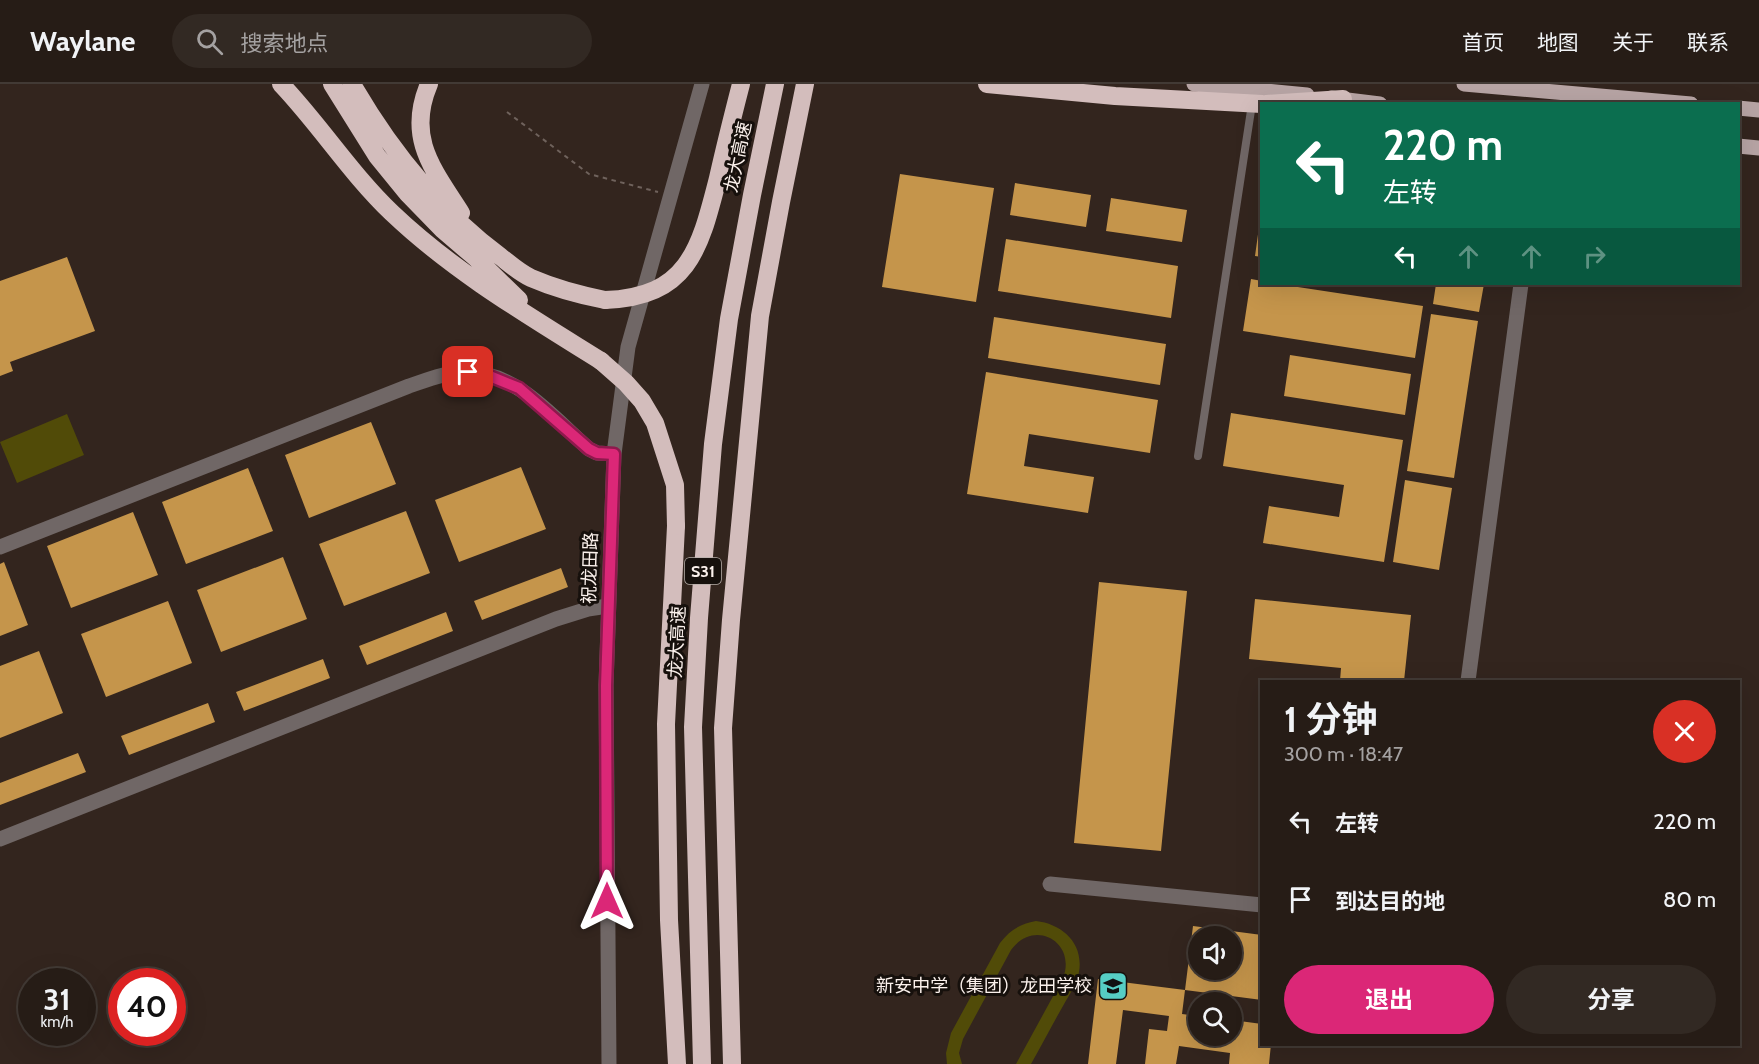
<!DOCTYPE html>
<html lang="zh">
<head>
<meta charset="utf-8">
<style>
	:root { --surface:#261c16; --page:#322923; --text:#f1f3f6; --muted:#a4a1a1; --line:#423a35; --accent:#db2777 }
	body { margin:0; font-family:Cabin,"Noto Sans SC",sans-serif; background:var(--page); color:var(--text); height:100vh; display:flex; flex-direction:column; font-size:22px; white-space:nowrap }
	* { box-sizing:border-box; margin:0 }
	p { font-size:20px; color:var(--muted) }
	.icon { flex:none; width:33px; height:33px; fill:none; stroke:currentColor; stroke-width:2; stroke-linecap:round; stroke-linejoin:round }
	.map { position:relative; flex:1; overflow:hidden }
	.side { position:absolute; left:1260px; top:596px; width:480px; height:366px; display:flex; flex-direction:column; background:var(--surface); border-radius:0px; box-shadow:0 6px 24px #0002,0 0 0 2px var(--line) }
	.side>* { flex:none }
	.top-card { position:absolute; left:1260px; top:18px; width:480px; height:183px; border-radius:0px; box-shadow:0 6px 24px #0002,0 0 0 2px var(--line); background:#0b6e4f; color:#fff; overflow:hidden }
	.controls { position:absolute; left:1188px; top:842px; display:grid; gap:12px }
	.controls a { display:grid; place-items:center; width:54px; height:54px; border-radius:50%; background:var(--surface); box-shadow:0 6px 24px #0002,0 0 0 2px var(--line); font-size:30px }
	.speed { position:absolute; left:18px; top:884px; display:flex; gap:12px; font-size:30px; font-weight:700; text-align:center }
	.speed>* { display:grid; place-content:center; width:78px; height:78px; border-radius:50%; background:var(--surface); box-shadow:0 6px 24px #0002,0 0 0 2px var(--line); line-height:1 }
	.speed small { font-size:15px; font-weight:400 }
	.speed .limit { border:9px solid #d22; background:#fff; color:#111 }
	.pin { position:absolute; display:grid; place-items:center; width:51px; height:51px; color:#fff; margin:-26px; border-radius:12px; box-shadow:0 3px 9px #0006 }
	.me { position:absolute; width:66px; margin:-33px; rotate:0deg; stroke-linejoin:round; filter:drop-shadow(0 0 4px #0008) }
	.turn { display:flex; align-items:center; gap:21px; height:126px; padding:0 24px; font-size:27px }
	.turn .icon { width:78px; height:78px; stroke-width:2.5 }
	.turn b { display:block; font-size:42px; line-height:51px }
	.lanes { display:flex; align-items:center; height:57px; padding:0 24px; background:#0003; justify-content:center; gap:30px; direction:ltr }
	.lanes .off { opacity:.35 }
	.round { display:grid; place-items:center; flex:none; width:63px; height:63px; border-radius:32px; background:var(--page) }
	.summary { display:flex; align-items:center; justify-content:space-between; height:102px; padding:0 24px }
	h1 { font-size:36px; font-weight:700; line-height:45px }
	.action { display:flex; gap:12px; margin-top:auto; padding:12px 24px }
	.action a { flex:1; height:69px; border-radius:36px; background:var(--accent); color:#fff; font-size:24px; font-weight:700; line-height:69px; text-align:center }
	.action a+a { background:var(--page); color:var(--text) }
	ul { padding:0; list-style:none }
	li { display:flex; align-items:center; gap:18px; height:78px; padding:0 24px }
	li div { flex:1 }
	li b { display:block; font-size:22px }
	li em { font-style:normal }
	header { display:flex; align-items:center; gap:36px; box-sizing:border-box; height:84px; padding:0 30px; background:var(--surface); border-bottom:2px solid var(--line) }
	header strong { font-size:28px }
	nav { display:flex; gap:33px; margin-inline-start:auto; font-size:21px }
	.search { width:420px; height:54px; background:var(--page); display:flex; align-items:center; gap:15px; box-sizing:border-box; padding:0 21px; border-radius:33px; color:var(--muted); font-size:22px }
	.map>svg:first-child { display:block }
	.green { fill:#514b08 }
	.building { fill:#c5954b; fill-rule:evenodd }
	.lines { fill:none; stroke-linecap:round; stroke-linejoin:round }
	.path { stroke:#6f625c; stroke-width:2; stroke-dasharray:4.5 4.5; stroke-linecap:butt }
	.service { stroke:#706766; stroke-width:8 }
	.minor { stroke:#706766; stroke-width:15 }
	.tertiary { stroke:#706766; stroke-width:15 }
	.primary { stroke:#b7a4a4; stroke-width:15 }
	.motorway { stroke:#d3bdbc; stroke-width:18 }
	.motorway-bridge { stroke:#d3bdbc; stroke-width:18 }
	.route-casing { stroke:#8e194d; stroke-width:15 }
	.route { stroke:#db2777; stroke-width:10 }
	.labels { text-anchor:middle; stroke-width:6; stroke-linejoin:round; paint-order:stroke }
	.shield { fill:#16100c; stroke:#b6aea9; stroke-width:1.5 }
	.shield-label { font-size:16px; font-weight:bold; fill:#fbf1ec }
	.street-label { font-size:18px; fill:#fbf1ec; stroke:#16100c }
	.poi-label { font-size:18px; fill:#fbf1ec; stroke:#16100c; text-anchor:end }
</style>
</head>
<body>
<header>
<strong>Waylane</strong>
<div class="search"><svg class="icon" aria-label="search" viewBox="0 0 24 24"><circle cx="10" cy="10" r="6"/><path d="M15 15l6 6"/></svg>搜索地点</div>
<nav><a>首页</a><a>地图</a><a>关于</a><a>联系</a></nav>
</header>
<div class="map">
<svg width="1759" height="980" viewBox="0 0 1759 980">
	<rect width="100%" height="100%" fill="#33251e"/>
	<path class="green" d="M 67,330 L 84,371 L 17,399 L 0,358 Z
		M 1036,837 C 1062,840 1084,859 1079,888 C 1077,900 1069,911 1063,922 C 1052,941 1042,961 1031,980 L 1016,980 L 1063,894 C 1077,858 1034,834 1011,866 L 963,955 L 959,969 L 962,980 L 947,980 L 946,969 L 951,949 L 1000,859 C 1010,846 1020,840 1036,837 Z"/>
	<path class="building" d="M 900,90 L 994,104 L 976,218 L 882,203 Z
		M 1015,99 L 1091,111 L 1086,143 L 1010,131 Z
		M 1111,114 L 1187,126 L 1182,158 L 1106,147 Z
		M 1260,136 L 1262,136 L 1262,173 L 1255,172 Z
		M 1006,155 L 1178,182 L 1171,234 L 998,207 Z
		M 67,173 L 95,247 L 10,278 L 13,287 L 0,292 L 0,197 Z
		M 1251,195 L 1262,197 L 1262,200 L 1278,200 L 1423,222 L 1415,274 L 1243,247 Z
		M 1436,200 L 1484,200 L 1479,228 L 1433,220 Z
		M 1431,230 L 1478,237 L 1454,394 L 1407,387 Z
		M 994,233 L 1166,260 L 1160,301 L 988,274 Z
		M 1290,271 L 1411,290 L 1405,331 L 1284,312 Z
		M 986,288 L 1158,316 L 1150,369 L 1029,350 L 1024,382 L 1094,393 L 1088,429 L 967,410 Z
		M 1231,329 L 1403,356 L 1384,478 L 1263,459 L 1269,422 L 1339,433 L 1344,401 L 1223,382 Z
		M 371,338 L 396,400 L 309,434 L 285,371 Z
		M 521,383 L 546,445 L 459,478 L 435,416 Z
		M 248,384 L 273,447 L 186,480 L 162,418 Z
		M 1405,396 L 1452,404 L 1439,486 L 1393,478 Z
		M 406,427 L 430,489 L 344,522 L 319,460 Z
		M 133,428 L 158,491 L 71,524 L 47,462 Z
		M 283,473 L 307,535 L 221,568 L 197,506 Z
		M 4,478 L 28,541 L 0,552 L 0,480 Z
		M 561,484 L 568,503 L 482,536 L 474,517 Z
		M 1099,498 L 1187,507 L 1161,767 L 1074,759 Z
		M 1255,515 L 1411,531 L 1404,597 L 1340,597 L 1341,584 L 1249,575 Z
		M 168,517 L 192,579 L 106,613 L 81,550 Z
		M 446,528 L 453,547 L 367,581 L 359,562 Z
		M 39,567 L 63,629 L 0,654 L 0,582 Z
		M 323,575 L 330,594 L 244,627 L 236,608 Z
		M 208,619 L 215,638 L 129,671 L 121,652 Z
		M 78,669 L 86,688 L 0,721 L 0,699 Z
		M 1193,842 L 1262,851 L 1262,916 L 1185,906 ZM 1198,852 L 1232,852 L 1232,885 L 1198,885 Z
		M 1098,895 L 1185,906 L 1182,930 L 1198,932 L 1198,951 L 1232,951 L 1232,936 L 1262,940 L 1262,960 L 1271,960 L 1269,980 L 1229,980 L 1230,969 L 1179,962 L 1176,980 L 1145,980 L 1149,945 L 1167,947 L 1169,932 L 1123,926 L 1116,980 L 1088,980 Z"/>
	<g class="lines">
		<path class="path" d="M 507,28 L 589,90 L 658,108"/>
		<path class="service" d="M 1198,372 L 1252,20"/>
		<path class="minor" d="M 1468,597 L 1521,200
			M 0,755 L 556,535 L 588,525 L 608,522
			M 1050,800 L 1262,821"/>
		<path class="tertiary" d="M 0,463 L 409,302 C 427,296 446,288 467,288 C 517,288 554,335 589,365 L 597,369 L 614,370
			M 609,980 L 606,601 L 614,370 L 628,263 L 702,0"/>
		<path class="primary" d="M 1194,0 L 1307,11
			M 1464,0 L 1691,20
			M 1331,14 L 1380,20
			M 1738,24 L 1759,26
			M 1738,62 L 1759,64"/>
		<path class="motorway" d="M 281,0 C 320,41 351,90 392,129 C 454,188 529,232 601,277
			M 332,0 L 377,72 L 408,110 L 443,146 L 477,175 L 519,216
			M 352,0 C 390,66 439,127 501,173 C 510,180 520,189 531,194 C 554,204 580,211 605,216
			M 429,0 C 406,54 433,85 461,129
			M 987,0 L 1115,12 L 1262,20
			M 1266,20 L 1343,15
			M 676,442 L 666,640 L 669,836 L 677,980
			M 702,980 L 693,643 L 699,534 L 713,360 L 729,235 L 752,111 L 775,0
			M 732,980 L 723,644 L 731,536 L 760,232 L 781,118 L 805,0"/>
		<path class="motorway-bridge" d="M 605,216 C 689,213 700,164 718,94 C 725,63 733,31 741,0
			M 601,277 L 626,299 L 642,317 L 655,339 L 675,401 L 676,442"/>
	</g>
	<g class="lines">
		<g class="route-casing">
			<path id="route" d="M 468,288 L 487,291 L 519,304 L 589,365 L 597,369 L 614,370 L 606,602 L 607,817"/>
		</g>
		<use href="#route" class="route"/>
	</g>
	<defs>
		<g id="school-square" transform="scale(1.5)"><rect x="-9" y="-9" width="18" height="18" rx="4" fill="#56cec4" stroke="#16100c"/><path d="M0-5L7-2L0 1L-7-2ZM-4 1L0 2.5L4 1V4Q0 6-4 4Z" fill="#111"/></g>
	</defs>
	<g fill-rule="evenodd">
		<use href="#school-square" x="1113" y="902"/>
	</g>
	<g class="labels">
		<rect class="shield" x="685" y="474" width="36" height="26" rx="4.5"/>
		<g class="shield-label">
			<text x="703" y="493">S31</text>
		</g>
		<g class="street-label">
			<text transform="translate(738 73) rotate(-78)" y="6">龙大高速</text>
			<text transform="translate(590 484) rotate(-88)" y="6">祝龙田路</text>
			<text transform="translate(677 558) rotate(-87)" y="6">龙大高速</text>
		</g>
		<g class="poi-label">
			<text x="1092" y="908">新安中学（集团）龙田学校</text>
		</g>
	</g>
</svg>
<div class="controls">
<a><svg class="icon" aria-label="sound" viewBox="0 0 24 24"><path d="M4 9h4l5-4v14l-5-4H4zM17 9q2 3 0 6"/></svg></a>
<a><svg class="icon" aria-label="search" viewBox="0 0 24 24"><circle cx="10" cy="10" r="6"/><path d="M15 15l6 6"/></svg></a>
</div>
<div class="speed"><div>31<small>km/h</small></div><div class="limit">40</div></div>
<div class="pin" style="left:468px;top:288px;background:#d93025"><svg class="icon" aria-label="arrive" viewBox="0 0 24 24"><path d="M6 21V4h12l-3 4 3 4H6"/></svg></div>
<svg class="me" style="left:607px;top:817px" viewBox="-20 -20 40 40"><path d="M0-17L14 15 0 8-14 15z" fill="#db2777" stroke="#fff" stroke-width="4"/></svg>
<div class="top-card">
<div class="turn"><svg class="icon" aria-label="left" viewBox="0 0 24 24"><path d="M17 20v-9H6M10 6l-5 5 5 5"/></svg><div><b>220 m</b>左转</div></div>
<div class="lanes"><svg class="icon" aria-label="left" viewBox="0 0 24 24"><path d="M17 20v-9H6M10 6l-5 5 5 5"/></svg><svg class="icon off" aria-label="ahead" viewBox="0 0 24 24"><path d="M12 20V5M6 11l6-6 6 6"/></svg><svg class="icon off" aria-label="ahead" viewBox="0 0 24 24"><path d="M12 20V5M6 11l6-6 6 6"/></svg><svg class="icon off" aria-label="right" viewBox="0 0 24 24"><path d="M7 20v-9h11M14 6l5 5-5 5"/></svg></div>
</div>
<section class="side">
<div class="summary"><div><h1>1 分钟</h1><p>300 m · 18:47</p></div><a class="round" style="background:#d93025;color:#fff"><svg class="icon" aria-label="close" viewBox="0 0 24 24"><path d="M6 6l12 12M18 6L6 18"/></svg></a></div>
<ul>
<li><svg class="icon" aria-label="left" viewBox="0 0 24 24"><path d="M17 20v-9H6M10 6l-5 5 5 5"/></svg><div><b>左转</b></div><em>220 m</em></li>
<li><svg class="icon" aria-label="arrive" viewBox="0 0 24 24"><path d="M6 21V4h12l-3 4 3 4H6"/></svg><div><b>到达目的地</b></div><em>80 m</em></li>
</ul>
<div class="action"><a>退出</a><a>分享</a></div>
</section>
</div>
</body>
</html>
